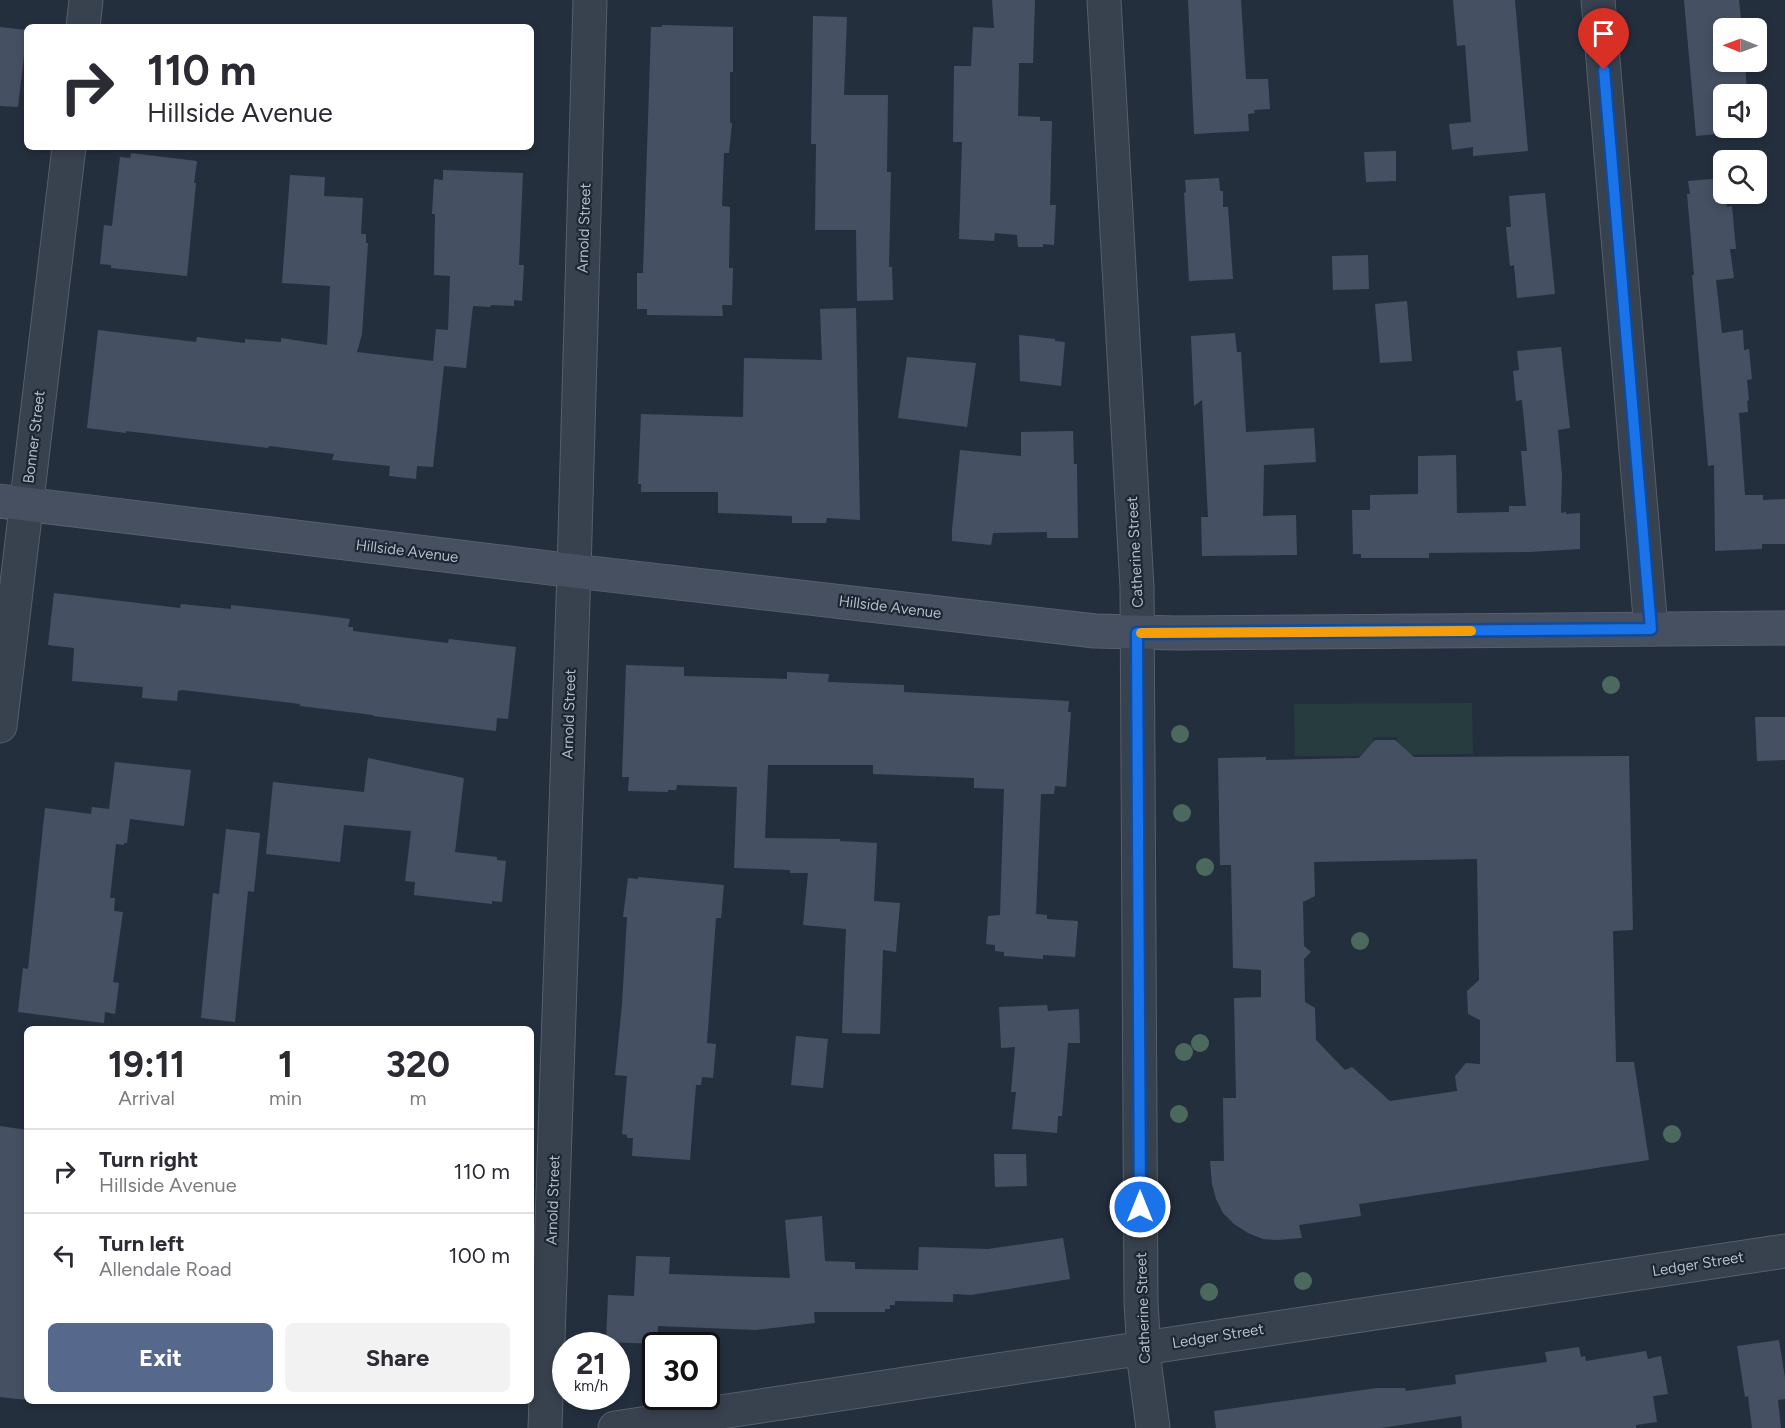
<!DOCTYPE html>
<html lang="en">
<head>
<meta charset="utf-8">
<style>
	:root { --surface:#fff; --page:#f2f2f3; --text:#2b2b33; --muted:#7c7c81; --line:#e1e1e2; --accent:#56698c }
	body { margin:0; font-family:Figtree,sans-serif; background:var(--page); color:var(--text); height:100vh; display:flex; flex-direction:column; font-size:22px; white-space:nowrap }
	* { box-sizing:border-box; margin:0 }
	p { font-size:20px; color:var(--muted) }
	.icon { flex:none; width:33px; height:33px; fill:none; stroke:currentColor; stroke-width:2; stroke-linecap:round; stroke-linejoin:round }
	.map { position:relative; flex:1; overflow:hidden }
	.drawer { position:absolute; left:24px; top:1026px; width:510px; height:378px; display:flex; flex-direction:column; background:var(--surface); border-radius:9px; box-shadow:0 3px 9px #0003 }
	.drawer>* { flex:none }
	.banner { position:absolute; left:24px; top:24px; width:510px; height:126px; border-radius:9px; box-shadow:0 3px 9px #0003; background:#fff; color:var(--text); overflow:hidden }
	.needle { width:39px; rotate:271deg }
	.tools { position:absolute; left:1713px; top:18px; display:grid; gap:12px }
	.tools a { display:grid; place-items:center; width:54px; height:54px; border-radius:9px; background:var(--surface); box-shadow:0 3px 9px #0003; font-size:30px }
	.speed { position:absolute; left:552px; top:1332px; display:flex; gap:12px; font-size:30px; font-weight:700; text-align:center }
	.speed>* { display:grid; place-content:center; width:78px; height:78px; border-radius:50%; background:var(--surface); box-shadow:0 3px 9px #0003; line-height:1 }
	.speed small { font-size:15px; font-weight:400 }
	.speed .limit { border:3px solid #111; border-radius:9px; background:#fff; color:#111 }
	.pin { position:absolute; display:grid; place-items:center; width:51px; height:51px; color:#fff; margin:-62px -26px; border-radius:50% 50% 50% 0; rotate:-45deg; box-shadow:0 0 6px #0007 }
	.pin .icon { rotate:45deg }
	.me { position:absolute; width:66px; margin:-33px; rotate:0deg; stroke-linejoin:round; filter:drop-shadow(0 0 4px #0008) }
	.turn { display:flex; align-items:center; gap:21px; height:126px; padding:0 24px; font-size:27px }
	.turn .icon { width:78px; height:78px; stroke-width:2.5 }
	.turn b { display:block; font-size:42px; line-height:51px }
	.eta { display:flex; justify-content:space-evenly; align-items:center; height:102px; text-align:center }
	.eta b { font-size:36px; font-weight:700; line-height:42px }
	.button { display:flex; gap:12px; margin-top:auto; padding:12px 24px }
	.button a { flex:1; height:69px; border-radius:9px; background:var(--accent); color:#fff; font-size:24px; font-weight:700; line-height:69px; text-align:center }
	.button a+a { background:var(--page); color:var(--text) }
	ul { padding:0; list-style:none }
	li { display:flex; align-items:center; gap:18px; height:84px; padding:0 24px; border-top:2px solid var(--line) }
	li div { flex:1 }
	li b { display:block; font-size:22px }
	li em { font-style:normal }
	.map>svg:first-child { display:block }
	.green { fill:#263c3f }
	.building { fill:#455162; fill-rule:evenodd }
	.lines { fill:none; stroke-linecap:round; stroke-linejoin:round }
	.street-casing { stroke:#565f6c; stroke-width:35 }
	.secondary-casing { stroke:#565f6c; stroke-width:35 }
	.street { stroke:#38414e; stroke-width:33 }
	.secondary { stroke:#465061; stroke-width:33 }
	.tree { fill:#4b6a5d }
	.route-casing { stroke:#114b97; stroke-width:15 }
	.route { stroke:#1a73e8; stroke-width:10 }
	.slow { stroke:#f59e0b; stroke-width:10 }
	.labels { text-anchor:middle; stroke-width:4.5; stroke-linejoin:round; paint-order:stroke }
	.street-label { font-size:15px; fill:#b4bcc9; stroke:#1d2633 }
</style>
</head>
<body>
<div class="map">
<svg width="1785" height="1428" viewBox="0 0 1785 1428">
	<rect width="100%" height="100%" fill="#242f3e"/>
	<path class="green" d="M 1472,703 L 1473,754 L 1398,755 L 1397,737 L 1373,737 L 1373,756 L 1295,756 L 1294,704 Z"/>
	<path class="building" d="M 992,0 L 1035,0 L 1033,63 L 1019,63 L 1018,116 L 1040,117 L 1040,121 L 1052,121 L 1050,205 L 1056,205 L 1054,245 L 1043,244 L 1043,247 L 1018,247 L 1017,235 L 995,233 L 994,241 L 959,239 L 962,142 L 953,142 L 954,66 L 971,66 L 973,27 L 994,28 Z
		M 1188,0 L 1241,0 L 1246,79 L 1268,79 L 1270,109 L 1254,110 L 1255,113 L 1248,114 L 1249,131 L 1194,134 Z
		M 1453,0 L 1515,0 L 1528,151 L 1473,156 L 1473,147 L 1452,150 L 1449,124 L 1471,122 L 1465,45 L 1457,46 Z
		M 1684,0 L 1739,0 L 1742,28 L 1724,28 L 1724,62 L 1745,62 L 1747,94 L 1724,94 L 1724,128 L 1750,128 L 1751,131 L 1696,136 Z
		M 813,16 L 847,17 L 844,95 L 888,95 L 887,172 L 891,172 L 889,267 L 892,267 L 893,300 L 857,301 L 856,230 L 815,230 L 816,144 L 811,144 Z
		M 662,25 L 733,27 L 733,72 L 730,72 L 730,123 L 732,123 L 729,153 L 724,153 L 722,206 L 730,207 L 729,268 L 733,268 L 732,305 L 722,305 L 723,316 L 647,315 L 647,309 L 637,309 L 637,273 L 643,273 L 651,27 L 662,27 Z
		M 0,27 L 27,30 L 18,107 L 0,106 Z
		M 1396,151 L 1396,181 L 1366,182 L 1364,152 Z
		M 131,153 L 197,161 L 194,183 L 196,183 L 187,276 L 111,268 L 111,265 L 100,264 L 104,225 L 112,226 L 120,157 L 130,158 Z
		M 443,170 L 523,173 L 519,265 L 524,265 L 522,301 L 514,300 L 514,306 L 491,305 L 490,307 L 473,306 L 466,368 L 444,366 L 433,467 L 417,466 L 416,479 L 389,476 L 390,466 L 332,460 L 334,454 L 269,446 L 268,448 L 126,431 L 126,433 L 87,428 L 98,330 L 196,342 L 197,337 L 245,343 L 245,339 L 281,342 L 281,338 L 327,345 L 330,286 L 282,283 L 290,175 L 325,177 L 324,196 L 363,198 L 361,234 L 366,234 L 366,243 L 368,243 L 362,334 L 357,352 L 433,361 L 436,329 L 448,330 L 450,276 L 434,275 L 435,214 L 432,214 L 434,179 L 443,180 Z
		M 1219,178 L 1220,191 L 1223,191 L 1223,207 L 1228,207 L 1233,279 L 1189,281 L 1184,193 L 1186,192 L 1185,180 Z
		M 1722,178 L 1727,207 L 1732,206 L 1736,249 L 1730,249 L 1734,278 L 1716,280 L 1722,333 L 1743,330 L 1744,350 L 1749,349 L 1752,379 L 1747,380 L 1749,400 L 1747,401 L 1748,412 L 1739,413 L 1745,495 L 1763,495 L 1763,500 L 1785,499 L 1785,544 L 1762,544 L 1762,549 L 1715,551 L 1714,465 L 1708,466 L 1692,275 L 1694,275 L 1687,194 L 1690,194 L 1688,181 Z
		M 1545,193 L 1555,294 L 1517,298 L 1514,265 L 1510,266 L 1506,227 L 1511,227 L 1509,196 Z
		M 1368,255 L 1369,289 L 1333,290 L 1332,256 Z
		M 1407,301 L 1412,361 L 1380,363 L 1375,304 Z
		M 856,308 L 860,520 L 827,518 L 826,523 L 792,523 L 792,516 L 718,513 L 718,492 L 641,492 L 641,484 L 638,484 L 641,414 L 743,417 L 744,358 L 822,360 L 820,309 Z
		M 1235,333 L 1237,352 L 1241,352 L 1246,432 L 1314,428 L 1316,462 L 1264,465 L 1263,516 L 1296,515 L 1297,555 L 1202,556 L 1201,517 L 1208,517 L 1202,400 L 1194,406 L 1191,336 Z
		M 1019,335 L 1055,339 L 1055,341 L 1065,342 L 1061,386 L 1020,381 Z
		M 1561,347 L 1570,428 L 1558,430 L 1562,475 L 1561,513 L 1566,512 L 1566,514 L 1580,513 L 1580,549 L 1529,552 L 1429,553 L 1429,558 L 1361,558 L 1361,554 L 1353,554 L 1352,510 L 1370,510 L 1370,495 L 1418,494 L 1418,456 L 1456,455 L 1457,513 L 1509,512 L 1509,506 L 1526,506 L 1521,451 L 1527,451 L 1522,400 L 1516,401 L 1513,371 L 1519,370 L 1517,351 Z
		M 907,357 L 976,363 L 967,427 L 898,418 Z
		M 1073,431 L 1074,464 L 1077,464 L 1078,538 L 1047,538 L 1047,532 L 993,533 L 991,545 L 952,541 L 952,530 L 960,450 L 1021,456 L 1021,432 Z
		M 54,593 L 180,608 L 181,604 L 231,609 L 231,605 L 312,614 L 350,619 L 348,627 L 353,627 L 353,631 L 448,643 L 449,639 L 516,647 L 508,719 L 497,718 L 496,731 L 373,716 L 373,715 L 300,706 L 300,704 L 182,690 L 178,691 L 177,701 L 142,698 L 143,687 L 72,681 L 74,648 L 48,645 Z
		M 626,665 L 684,667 L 684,676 L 787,679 L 787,672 L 829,674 L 828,682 L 904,685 L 904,692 L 1069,701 L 1068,712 L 1071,712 L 1066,787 L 1055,786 L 1054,794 L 1041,794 L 1036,914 L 1047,915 L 1047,919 L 1078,921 L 1075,957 L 1043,955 L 1043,959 L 1004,956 L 1004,952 L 995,951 L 995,945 L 986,944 L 988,916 L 1000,915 L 1004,789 L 974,788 L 974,778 L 873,774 L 873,765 L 768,765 L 765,838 L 840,839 L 840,841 L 877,843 L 874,901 L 900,903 L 896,952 L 883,950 L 880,1034 L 842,1033 L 846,929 L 803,925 L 808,873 L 790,873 L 790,870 L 734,868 L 737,787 L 677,785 L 676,790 L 668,790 L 668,792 L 628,791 L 629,777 L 622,777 Z
		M 1755,717 L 1785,717 L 1785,760 L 1757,761 Z
		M 1375,740 L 1395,740 L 1414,757 L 1629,756 L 1633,930 L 1613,931 L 1616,1062 L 1634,1062 L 1649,1160 L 1359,1204 L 1361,1216 L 1299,1225 L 1302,1238 L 1277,1240 L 1263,1239 L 1248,1233 L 1234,1224 L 1223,1213 L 1216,1199 L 1212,1184 L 1210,1161 L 1224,1161 L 1223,1098 L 1236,1098 L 1234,998 L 1261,997 L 1261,970 L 1233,968 L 1231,865 L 1220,865 L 1218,758 L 1266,757 L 1266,760 L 1359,758 ZM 1477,859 L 1479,980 L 1467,991 L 1468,1014 L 1480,1020 L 1480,1064 L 1466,1063 L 1455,1076 L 1457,1091 L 1390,1101 L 1352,1067 L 1345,1070 L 1316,1040 L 1315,1008 L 1305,1002 L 1304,959 L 1311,952 L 1304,946 L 1303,902 L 1315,896 L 1314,862 Z
		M 368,758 L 464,778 L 455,852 L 497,857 L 497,860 L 506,861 L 502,902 L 492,901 L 492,904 L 414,895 L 415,882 L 405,881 L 411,831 L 344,825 L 340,862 L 266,854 L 273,782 L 364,792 Z
		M 115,762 L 191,770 L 184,826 L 130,819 L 127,843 L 124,843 L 124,845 L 116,844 L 110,898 L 115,898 L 114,911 L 123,912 L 113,982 L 119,983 L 115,1014 L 105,1012 L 104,1023 L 18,1012 L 23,968 L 28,969 L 45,808 L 91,814 L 92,807 L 109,809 Z
		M 226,829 L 260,833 L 254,892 L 248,891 L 235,1022 L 201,1018 L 213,893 L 219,894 Z
		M 638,877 L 724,885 L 721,918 L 716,918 L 707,1043 L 716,1044 L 713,1078 L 702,1077 L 701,1085 L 696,1085 L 690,1160 L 632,1156 L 633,1138 L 627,1138 L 627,1135 L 622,1134 L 627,1076 L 615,1075 L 622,1004 L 627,917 L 623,917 L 628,878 L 638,879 Z
		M 1047,1005 L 1048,1011 L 1079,1009 L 1080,1043 L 1068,1043 L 1062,1116 L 1058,1116 L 1057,1133 L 1012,1129 L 1016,1092 L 1011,1092 L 1015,1047 L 1001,1048 L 999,1007 Z
		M 796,1036 L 828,1039 L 823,1088 L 791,1085 Z
		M 0,1126 L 27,1130 L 27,1400 L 0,1397 Z
		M 994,1154 L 1026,1154 L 1027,1186 L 995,1187 Z
		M 822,1216 L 825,1261 L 855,1262 L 855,1269 L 918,1270 L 919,1247 L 988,1249 L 1063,1238 L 1070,1279 L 971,1295 L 953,1294 L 953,1302 L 895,1301 L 895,1305 L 890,1305 L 890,1309 L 885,1309 L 885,1312 L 814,1312 L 815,1323 L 756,1330 L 658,1326 L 657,1344 L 606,1342 L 608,1295 L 634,1296 L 636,1256 L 670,1257 L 669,1274 L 790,1278 L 785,1220 Z
		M 1779,1340 L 1785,1378 L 1785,1399 L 1778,1400 L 1781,1428 L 1752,1428 L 1748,1396 L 1745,1397 L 1737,1346 Z
		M 1579,1347 L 1581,1357 L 1585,1356 L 1586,1361 L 1646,1351 L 1648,1359 L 1661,1356 L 1668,1394 L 1653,1396 L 1657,1422 L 1636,1425 L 1636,1428 L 1462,1428 L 1461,1416 L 1381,1428 L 1216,1428 L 1214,1411 L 1377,1388 L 1405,1388 L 1406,1391 L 1456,1384 L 1455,1375 L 1547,1362 L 1545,1352 Z"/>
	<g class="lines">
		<g class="street-casing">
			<path id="street" d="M 1104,0 L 1137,587 L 1141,1303 L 1145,1368 L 1153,1428
				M 1598,0 L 1651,629
				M 83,27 L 86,0
				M 0,726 L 69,147
				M 545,1428 L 574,571 L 590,0
				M 615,1428 L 1785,1251"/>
		</g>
		<g class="secondary-casing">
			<path id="secondary" d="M 0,501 L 574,571 L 1095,631 L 1177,633 L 1785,628"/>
		</g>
		<use href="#street" class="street"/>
		<use href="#secondary" class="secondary"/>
	</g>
	<g class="tree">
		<circle cx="1611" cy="685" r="9"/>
		<circle cx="1180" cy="734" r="9"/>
		<circle cx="1182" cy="813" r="9"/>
		<circle cx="1205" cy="867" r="9"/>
		<circle cx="1360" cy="941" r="9"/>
		<circle cx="1200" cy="1043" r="9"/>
		<circle cx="1184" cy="1052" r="9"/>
		<circle cx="1179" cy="1114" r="9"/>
		<circle cx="1672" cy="1134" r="9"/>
		<circle cx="1303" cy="1281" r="9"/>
		<circle cx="1209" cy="1292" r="9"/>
	</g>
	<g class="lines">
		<g class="route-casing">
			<path id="route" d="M 1140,1207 L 1137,633 L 1651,629 L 1604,70"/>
		</g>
		<use href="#route" class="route"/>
		<path class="slow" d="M 1141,633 L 1471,631"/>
	</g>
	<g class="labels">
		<g class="street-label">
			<text transform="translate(584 228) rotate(-88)" y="5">Arnold Street</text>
			<text transform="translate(34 437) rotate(-83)" y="5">Bonner Street</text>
			<text transform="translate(407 551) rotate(7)" y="5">Hillside Avenue</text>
			<text transform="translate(1135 552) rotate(-93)" y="5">Catherine Street</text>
			<text transform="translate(890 607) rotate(7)" y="5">Hillside Avenue</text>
			<text transform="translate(569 714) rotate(-88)" y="5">Arnold Street</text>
			<text transform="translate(553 1200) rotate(-88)" y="5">Arnold Street</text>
			<text transform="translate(1698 1264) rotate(-9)" y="5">Ledger Street</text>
			<text transform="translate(1143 1308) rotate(-92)" y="5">Catherine Street</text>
			<text transform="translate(1218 1336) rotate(-9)" y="5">Ledger Street</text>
		</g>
	</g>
</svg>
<div class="tools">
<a><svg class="needle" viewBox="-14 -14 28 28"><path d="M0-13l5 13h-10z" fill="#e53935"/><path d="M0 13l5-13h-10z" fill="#7c7c81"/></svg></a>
<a><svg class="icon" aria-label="sound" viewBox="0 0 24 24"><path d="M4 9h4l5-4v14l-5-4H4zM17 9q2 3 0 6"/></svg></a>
<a><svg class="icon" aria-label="search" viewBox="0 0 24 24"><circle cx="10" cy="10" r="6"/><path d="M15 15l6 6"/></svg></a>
</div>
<div class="speed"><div>21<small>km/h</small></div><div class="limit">30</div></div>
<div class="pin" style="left:1604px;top:70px;background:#d93025"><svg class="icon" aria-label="arrive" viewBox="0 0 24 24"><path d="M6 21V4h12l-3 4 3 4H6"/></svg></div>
<svg class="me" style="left:1140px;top:1207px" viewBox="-20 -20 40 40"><circle r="17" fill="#1a73e8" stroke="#fff" stroke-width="3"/><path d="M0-11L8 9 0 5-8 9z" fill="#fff"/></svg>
<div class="banner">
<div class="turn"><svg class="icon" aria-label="right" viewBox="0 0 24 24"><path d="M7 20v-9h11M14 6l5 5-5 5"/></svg><div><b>110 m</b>Hillside Avenue</div></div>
</div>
<section class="drawer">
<div class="eta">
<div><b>19:11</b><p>Arrival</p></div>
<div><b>1</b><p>min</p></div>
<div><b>320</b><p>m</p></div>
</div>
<ul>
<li><svg class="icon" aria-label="right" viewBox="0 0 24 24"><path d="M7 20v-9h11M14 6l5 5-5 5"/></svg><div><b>Turn right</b><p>Hillside Avenue</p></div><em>110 m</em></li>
<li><svg class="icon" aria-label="left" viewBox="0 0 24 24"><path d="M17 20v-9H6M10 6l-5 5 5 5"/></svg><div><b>Turn left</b><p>Allendale Road</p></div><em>100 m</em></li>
</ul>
<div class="button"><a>Exit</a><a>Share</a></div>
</section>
</div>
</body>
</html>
